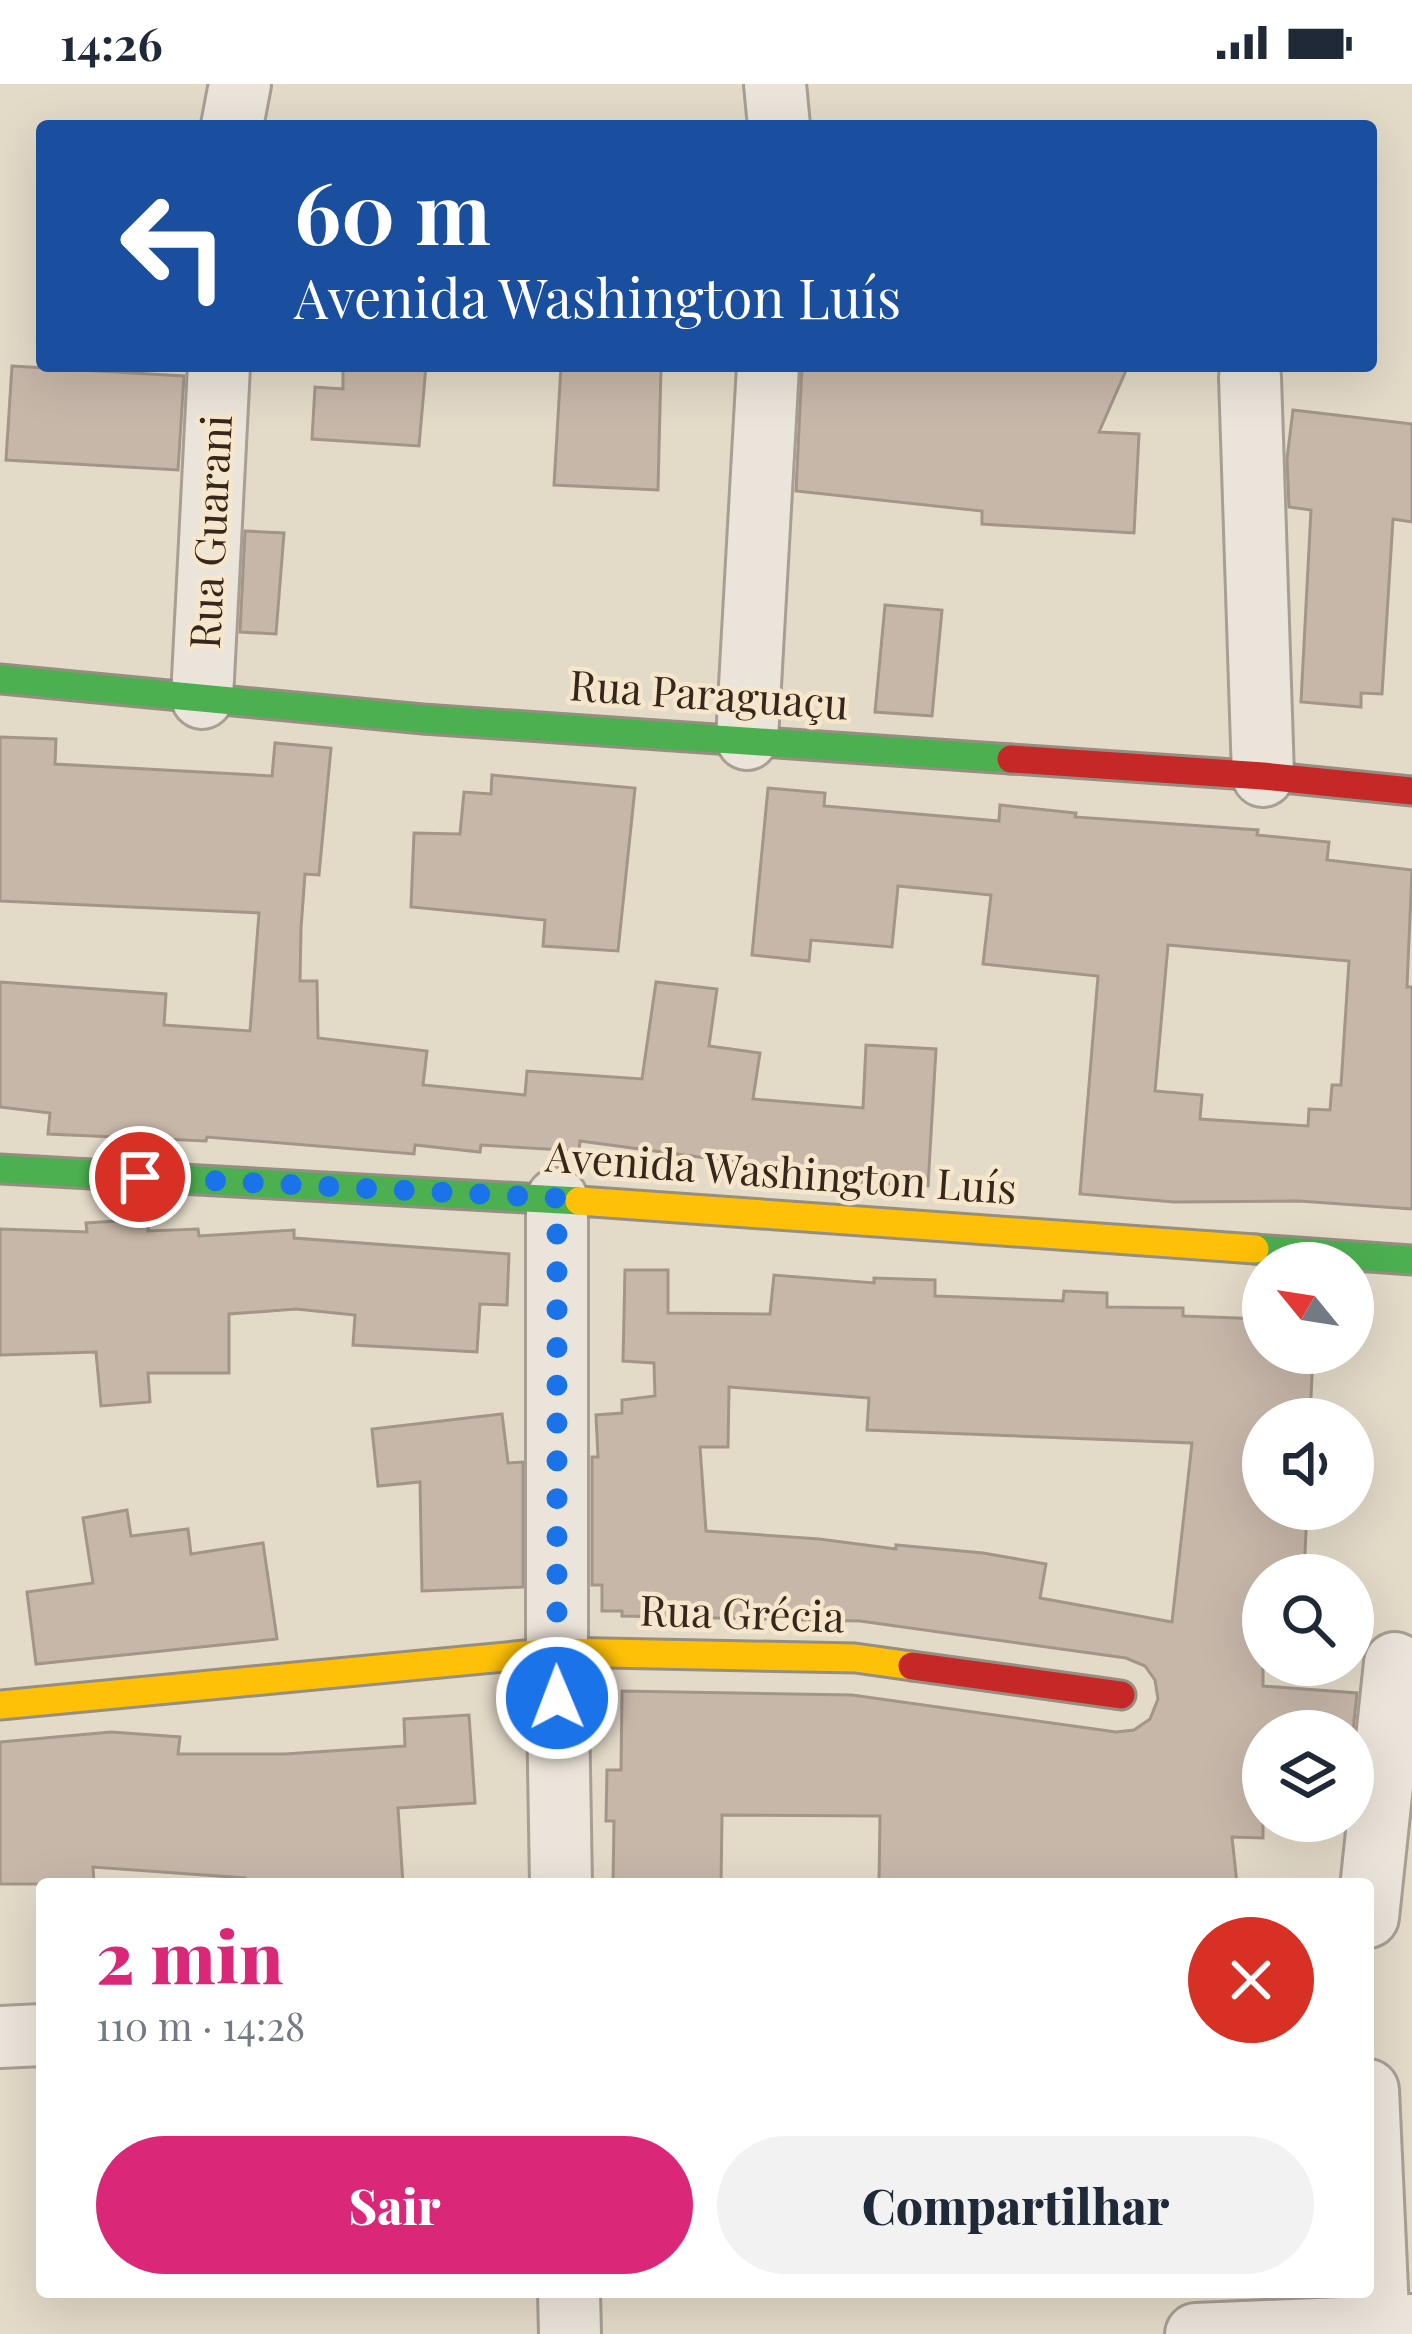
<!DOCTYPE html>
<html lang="pt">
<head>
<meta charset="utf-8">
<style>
	:root { --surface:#fff; --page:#f2f2f3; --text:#1f2937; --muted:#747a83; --accent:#db2777 }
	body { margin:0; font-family:"Playfair Display",serif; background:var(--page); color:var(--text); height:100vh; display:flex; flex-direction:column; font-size:45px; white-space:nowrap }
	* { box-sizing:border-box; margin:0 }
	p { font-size:39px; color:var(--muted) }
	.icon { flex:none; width:66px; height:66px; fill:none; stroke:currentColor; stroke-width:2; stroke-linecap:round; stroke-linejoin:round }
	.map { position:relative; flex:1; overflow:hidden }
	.sheet { position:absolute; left:36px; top:1794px; width:1338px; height:420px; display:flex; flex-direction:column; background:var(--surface); border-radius:12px; box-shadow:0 12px 48px #0002 }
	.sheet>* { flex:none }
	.hud { position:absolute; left:36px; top:36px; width:1341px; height:252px; border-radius:12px; box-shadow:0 12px 48px #0002; background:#1a4fa0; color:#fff; overflow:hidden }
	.needle { width:78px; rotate:300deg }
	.fabs { position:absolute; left:1242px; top:1158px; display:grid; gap:24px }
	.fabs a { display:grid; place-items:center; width:132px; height:132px; border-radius:50%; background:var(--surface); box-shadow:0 12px 48px #0002; font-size:60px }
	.pin { position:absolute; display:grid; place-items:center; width:102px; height:102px; color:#fff; margin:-51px; border:6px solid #fff; border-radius:50%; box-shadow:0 3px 12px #0007 }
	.me { position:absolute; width:132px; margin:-66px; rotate:359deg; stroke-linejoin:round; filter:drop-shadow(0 0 9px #0008) }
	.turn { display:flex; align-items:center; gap:42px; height:252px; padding:0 60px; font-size:54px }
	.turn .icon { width:156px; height:156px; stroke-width:2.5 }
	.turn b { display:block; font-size:84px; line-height:102px }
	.round { display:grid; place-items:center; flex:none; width:126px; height:126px; border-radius:63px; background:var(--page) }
	.summary { display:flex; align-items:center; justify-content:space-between; height:204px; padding:0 60px }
	h1 { font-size:72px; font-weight:800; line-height:90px; color:var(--accent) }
	.primary-button { display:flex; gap:24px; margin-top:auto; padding:24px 60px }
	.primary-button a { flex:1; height:138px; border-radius:72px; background:var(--accent); color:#fff; font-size:48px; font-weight:800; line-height:138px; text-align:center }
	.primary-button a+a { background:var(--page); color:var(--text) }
	.status { display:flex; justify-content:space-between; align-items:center; height:84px; padding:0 60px; background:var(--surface); direction:ltr }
	.status svg { height:33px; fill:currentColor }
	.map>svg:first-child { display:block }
	.building { fill:#c7b7a9; stroke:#a39588; stroke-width:3; fill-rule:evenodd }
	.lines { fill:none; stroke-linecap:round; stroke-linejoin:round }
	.street-casing { stroke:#a89e92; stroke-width:66 }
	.fast-casing { stroke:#978e82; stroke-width:33 }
	.slow-casing { stroke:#978e82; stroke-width:33 }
	.jam-casing { stroke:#978e82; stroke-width:33 }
	.street { stroke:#ebe4da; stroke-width:60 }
	.fast { stroke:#4caf50; stroke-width:27 }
	.slow { stroke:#ffc107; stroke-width:27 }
	.jam { stroke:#c62828; stroke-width:27 }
	.route { stroke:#1a73e8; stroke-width:21; stroke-dasharray:0 37.8 }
	.labels { text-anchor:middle; stroke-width:9; stroke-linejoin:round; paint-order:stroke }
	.street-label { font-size:42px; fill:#36261b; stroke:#f6e7cc }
</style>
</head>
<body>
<div class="status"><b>14:26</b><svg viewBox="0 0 49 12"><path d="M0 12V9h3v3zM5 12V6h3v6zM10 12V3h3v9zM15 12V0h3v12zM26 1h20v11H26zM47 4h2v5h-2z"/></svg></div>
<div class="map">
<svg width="1412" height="2250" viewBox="0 0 1412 2250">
	<rect width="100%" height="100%" fill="#e3dac8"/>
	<path class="building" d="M 12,282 L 184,292 L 178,386 L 6,376 Z
		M 343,282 L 426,282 L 419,362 L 312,355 L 315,303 L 343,305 Z
		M 561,282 L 661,282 L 658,406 L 554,401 Z
		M 802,282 L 1128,282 L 1099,348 L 1139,350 L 1134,449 L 982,440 L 982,427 L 796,407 Z
		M 1293,326 L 1412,340 L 1412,438 L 1393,435 L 1382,610 L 1361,609 L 1361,623 L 1301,618 L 1311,426 L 1289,423 L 1287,375 Z
		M 245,447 L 284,449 L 276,550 L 240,548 Z
		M 885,521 L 942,526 L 932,632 L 875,628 Z
		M 0,653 L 56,655 L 55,680 L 272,692 L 275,659 L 331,664 L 319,791 L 305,790 L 301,844 L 300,897 L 317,897 L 318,954 L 427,967 L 423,1001 L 525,1011 L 527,987 L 642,995 L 656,898 L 717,905 L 709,962 L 760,969 L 753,1015 L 863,1024 L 866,961 L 936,965 L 928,1102 L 788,1094 L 789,1085 L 580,1057 L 579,1067 L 481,1061 L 480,1068 L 415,1061 L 414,1070 L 207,1053 L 206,1057 L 48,1050 L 50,1029 L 0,1023 L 0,898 L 166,910 L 164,941 L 250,947 L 259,829 L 0,817 Z
		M 492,691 L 635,704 L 618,867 L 543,862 L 545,836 L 411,823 L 414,749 L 460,750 L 464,708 L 491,710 Z
		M 768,704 L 825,709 L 824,722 L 999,737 L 1000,721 L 1076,729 L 1075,733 L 1258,746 L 1257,751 L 1329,758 L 1327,776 L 1412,786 L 1407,903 L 1412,903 L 1412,1125 L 1299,1117 L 1174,1118 L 1080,1110 L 1098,892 L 983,880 L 991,811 L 898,802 L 892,863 L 811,856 L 809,877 L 752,871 ZM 1168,861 L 1349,877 L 1341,1001 L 1332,1001 L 1330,1026 L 1309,1025 L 1308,1042 L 1200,1035 L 1202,1011 L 1155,1007 Z
		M 149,1135 L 148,1147 L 198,1145 L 199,1152 L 294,1146 L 294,1154 L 509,1170 L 507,1221 L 480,1220 L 477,1268 L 353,1261 L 355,1231 L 296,1225 L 229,1230 L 229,1289 L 148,1289 L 150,1318 L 101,1322 L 96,1268 L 0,1271 L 0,1145 L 87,1148 L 86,1139 Z
		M 625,1186 L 668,1186 L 668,1229 L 770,1230 L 774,1191 L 874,1199 L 874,1194 L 935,1196 L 935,1212 L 1063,1217 L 1064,1207 L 1107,1209 L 1107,1223 L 1183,1224 L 1183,1232 L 1263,1235 L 1263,1269 L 1313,1269 L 1310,1335 L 1263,1335 L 1263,1425 L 1307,1425 L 1304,1491 L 1263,1491 L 1263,1602 L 1357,1609 L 1353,1647 L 1263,1647 L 1263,1754 L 1232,1753 L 1237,1800 L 879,1800 L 880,1732 L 722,1731 L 721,1800 L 613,1800 L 614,1737 L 606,1737 L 607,1686 L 621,1686 L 622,1607 L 852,1611 L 1116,1648 L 1134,1646 L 1150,1635 L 1158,1615 L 1155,1596 L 1145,1582 L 1126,1574 L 860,1537 L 622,1532 L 622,1527 L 602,1527 L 602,1501 L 592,1501 L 592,1373 L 598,1373 L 596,1331 L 622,1329 L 622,1316 L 655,1312 L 654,1279 L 623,1277 ZM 729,1303 L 869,1314 L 867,1346 L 1192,1359 L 1172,1538 L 1040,1514 L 1046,1480 L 983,1469 L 896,1461 L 896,1465 L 819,1455 L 706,1447 L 700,1363 L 728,1363 Z
		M 502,1330 L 508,1379 L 523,1378 L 523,1503 L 422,1507 L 420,1398 L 378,1402 L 372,1345 Z
		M 127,1426 L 131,1452 L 188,1445 L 191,1470 L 263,1459 L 277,1555 L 36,1580 L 27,1508 L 93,1499 L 83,1434 Z
		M 469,1631 L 475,1719 L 398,1724 L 403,1800 L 245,1800 L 245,1794 L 93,1783 L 94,1800 L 0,1800 L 0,1658 L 111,1648 L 180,1653 L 178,1670 L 285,1670 L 405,1662 L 404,1635 Z"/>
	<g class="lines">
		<g class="street-casing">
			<path id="street" d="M 775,0 L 779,42
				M 232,42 L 240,0
				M 1250,293 L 1263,692
				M 202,614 L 219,282
				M 747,655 L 768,282
				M 557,1115 L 557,1568 L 561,1800
				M 1368,1833 L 1395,1579
				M 0,1953 L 42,1951
				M 1368,2006 L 1379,2250
				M 569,2208 L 570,2250
				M 1196,2250 L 1412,2241"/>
		</g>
		<g class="fast-casing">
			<path id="fast" d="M 0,595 L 423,635 L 1011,675
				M 0,1085 L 579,1117
				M 1255,1165 L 1412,1176"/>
		</g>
		<g class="slow-casing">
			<path id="slow" d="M 579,1117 L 1255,1165
				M 0,1621 L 557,1568 L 855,1574 L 912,1582"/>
		</g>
		<g class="jam-casing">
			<path id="jam" d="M 1011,675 L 1263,692 L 1412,707
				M 912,1582 L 1121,1611"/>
		</g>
		<use href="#street" class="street"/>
		<use href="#fast" class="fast"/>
		<use href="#slow" class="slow"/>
		<use href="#jam" class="jam"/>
	</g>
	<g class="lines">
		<path class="route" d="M 140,1093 L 557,1114 L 557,1614"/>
	</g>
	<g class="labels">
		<g class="street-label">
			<text transform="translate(211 448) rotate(-87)" y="15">Rua Guarani</text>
			<text transform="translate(709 611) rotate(4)" y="15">Rua Paraguaçu</text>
			<text transform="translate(781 1089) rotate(4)" y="15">Avenida Washington Luís</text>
			<text transform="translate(742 1530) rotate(2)" y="15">Rua Grécia</text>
		</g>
	</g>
</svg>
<div class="fabs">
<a><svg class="needle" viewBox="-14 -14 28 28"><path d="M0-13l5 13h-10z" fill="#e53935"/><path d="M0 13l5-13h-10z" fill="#747a83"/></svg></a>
<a><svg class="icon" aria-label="sound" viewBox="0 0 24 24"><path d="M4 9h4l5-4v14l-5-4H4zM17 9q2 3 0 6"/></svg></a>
<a><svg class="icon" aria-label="search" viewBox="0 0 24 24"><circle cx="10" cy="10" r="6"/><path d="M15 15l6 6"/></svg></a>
<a><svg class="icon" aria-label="layers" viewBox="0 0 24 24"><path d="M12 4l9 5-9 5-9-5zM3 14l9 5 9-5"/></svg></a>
</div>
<div class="pin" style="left:140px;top:1093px;background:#d93025"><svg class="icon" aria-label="arrive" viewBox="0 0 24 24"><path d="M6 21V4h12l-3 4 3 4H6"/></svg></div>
<svg class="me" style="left:557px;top:1614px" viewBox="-20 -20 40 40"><circle r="17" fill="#1a73e8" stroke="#fff" stroke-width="3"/><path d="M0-11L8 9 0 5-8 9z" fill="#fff"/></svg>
<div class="hud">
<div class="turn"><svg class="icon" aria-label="left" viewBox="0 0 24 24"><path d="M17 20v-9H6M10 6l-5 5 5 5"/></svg><div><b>60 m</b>Avenida Washington Luís</div></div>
</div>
<section class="sheet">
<div class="summary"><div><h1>2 min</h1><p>110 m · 14:28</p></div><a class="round" style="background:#d93025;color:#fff"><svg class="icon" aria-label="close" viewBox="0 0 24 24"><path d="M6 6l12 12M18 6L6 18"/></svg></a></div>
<div class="primary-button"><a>Sair</a><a>Compartilhar</a></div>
</section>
</div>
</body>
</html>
